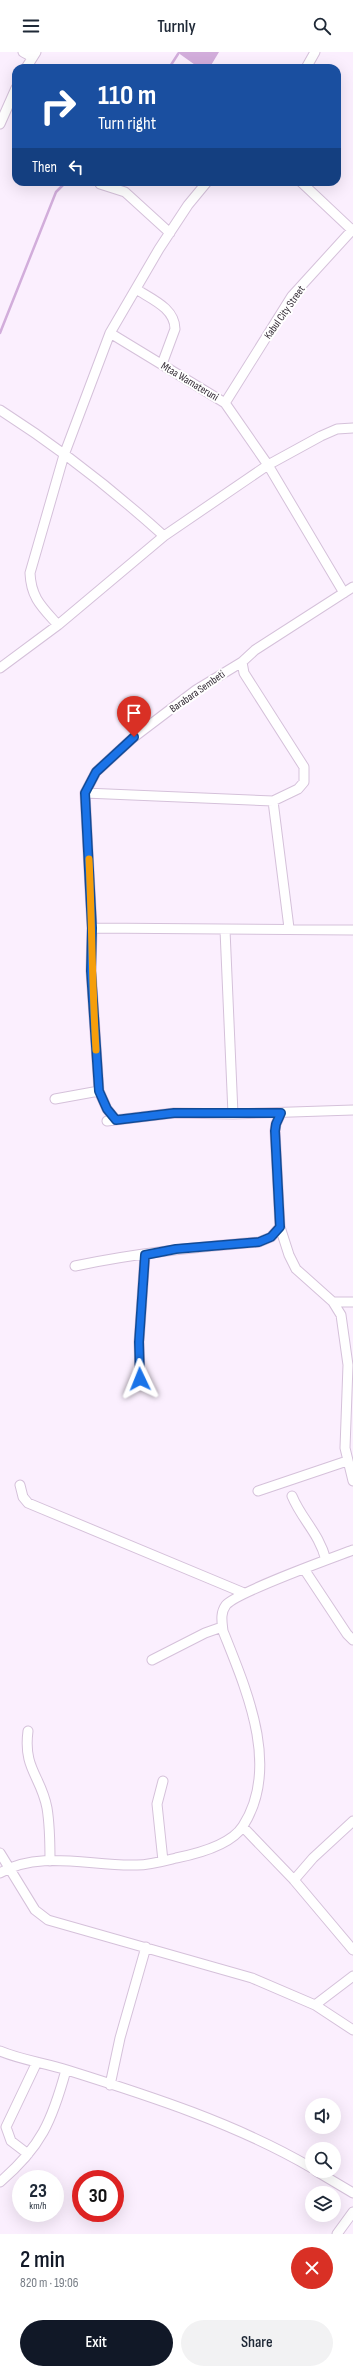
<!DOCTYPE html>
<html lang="en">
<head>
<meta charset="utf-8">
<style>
	:root { --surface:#fff; --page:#f2f2f3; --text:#1f2937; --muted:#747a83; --accent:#111827 }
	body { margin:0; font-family:"Sofia Sans Condensed",sans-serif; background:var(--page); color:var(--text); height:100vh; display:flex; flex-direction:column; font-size:15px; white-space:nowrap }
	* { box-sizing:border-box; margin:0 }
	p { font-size:13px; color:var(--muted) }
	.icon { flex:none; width:22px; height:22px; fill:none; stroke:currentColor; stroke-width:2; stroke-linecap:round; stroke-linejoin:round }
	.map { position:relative; height:2182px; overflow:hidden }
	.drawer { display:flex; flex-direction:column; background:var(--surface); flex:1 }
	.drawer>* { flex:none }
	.guide { position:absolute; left:12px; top:12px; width:329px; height:122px; border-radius:12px; box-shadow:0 4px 16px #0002; background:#1a4fa0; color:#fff; overflow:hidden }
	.fabs { position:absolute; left:305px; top:2046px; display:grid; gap:8px }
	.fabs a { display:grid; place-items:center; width:36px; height:36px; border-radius:50%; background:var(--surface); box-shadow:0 4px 16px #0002; font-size:20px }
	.speed { position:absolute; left:12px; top:2118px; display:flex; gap:8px; font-size:20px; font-weight:700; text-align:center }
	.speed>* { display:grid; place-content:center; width:52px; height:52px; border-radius:50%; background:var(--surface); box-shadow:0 4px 16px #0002; line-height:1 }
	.speed small { font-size:10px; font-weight:400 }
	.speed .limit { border:6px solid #d22; background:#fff; color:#111 }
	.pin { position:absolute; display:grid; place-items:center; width:34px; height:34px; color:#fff; margin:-41px -17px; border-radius:50% 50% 50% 0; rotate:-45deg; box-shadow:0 0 4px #0007 }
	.pin .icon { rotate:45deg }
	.me { position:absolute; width:44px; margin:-22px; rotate:358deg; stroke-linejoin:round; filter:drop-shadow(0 0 3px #0008) }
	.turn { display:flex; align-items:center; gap:14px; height:84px; padding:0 20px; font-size:18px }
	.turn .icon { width:52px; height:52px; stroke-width:2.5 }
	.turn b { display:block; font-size:28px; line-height:34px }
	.then { display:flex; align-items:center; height:38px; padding:0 20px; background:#0003; gap:8px; font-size:15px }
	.round { display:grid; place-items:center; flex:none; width:42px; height:42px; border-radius:21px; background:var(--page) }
	.headline { display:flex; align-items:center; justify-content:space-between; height:68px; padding:0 20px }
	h1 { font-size:24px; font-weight:600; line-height:30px; color:var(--accent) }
	.cta { display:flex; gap:8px; margin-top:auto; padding:8px 20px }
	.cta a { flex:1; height:46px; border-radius:24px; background:var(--accent); color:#fff; font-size:16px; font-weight:600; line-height:46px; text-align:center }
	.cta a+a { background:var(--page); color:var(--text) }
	header { display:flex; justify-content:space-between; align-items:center; height:52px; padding:0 20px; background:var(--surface); font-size:18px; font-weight:600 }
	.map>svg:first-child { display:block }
	.water { fill:#d2addb }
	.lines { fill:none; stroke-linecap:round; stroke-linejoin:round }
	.stream { stroke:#d2addb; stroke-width:2.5 }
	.minor-casing { stroke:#d5c1da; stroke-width:11 }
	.minor { stroke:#fff; stroke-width:9 }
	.route-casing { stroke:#114b97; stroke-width:10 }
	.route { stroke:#1a73e8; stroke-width:7 }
	.slow { stroke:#f59e0b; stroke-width:7 }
	.labels { text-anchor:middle; stroke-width:4; stroke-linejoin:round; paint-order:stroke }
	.street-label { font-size:11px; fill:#342c36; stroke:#fff }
</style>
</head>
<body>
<header><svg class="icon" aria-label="menu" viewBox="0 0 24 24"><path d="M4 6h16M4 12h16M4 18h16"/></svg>Turnly<svg class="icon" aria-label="search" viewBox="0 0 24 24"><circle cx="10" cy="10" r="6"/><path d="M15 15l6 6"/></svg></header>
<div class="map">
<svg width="353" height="2182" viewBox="0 0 353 2182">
	<rect width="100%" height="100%" fill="#fbeffe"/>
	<path class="water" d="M 177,0 L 219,0 L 210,15 L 198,15 Z"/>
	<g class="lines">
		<path class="stream" d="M 169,16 L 178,2
			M 0,281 L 56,140 L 66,130"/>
		<g class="minor-casing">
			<path id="minor" d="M 23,0 L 32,5
				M 26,16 L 36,0
				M 306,16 L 315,0
				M 0,72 L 16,36
				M 301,130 L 352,178
				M 100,132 L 125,140 L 170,181
				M 136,237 C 151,247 175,256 175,277 L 162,312
				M 110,281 L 225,351 L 268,413 L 344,541
				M 225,351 L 292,244 L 353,177
				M 0,358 C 58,395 113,438 164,484
				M 58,573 C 42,555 31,546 30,521 L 64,403 L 110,281 L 159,197 L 188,153 L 207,130
				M 0,616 L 58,573 L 164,484 L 268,413 L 321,384 L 337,377 L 353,376
				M 85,741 L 273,749 L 298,737 L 304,730 L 304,715 L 244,621 L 242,610 L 255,598 L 353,535
				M 273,749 L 289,876
				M 92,876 L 353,878
				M 225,878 L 233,1062
				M 55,1047 L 99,1039
				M 281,1061 L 276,1072 L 275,1079 L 280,1175 L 289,1203 L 296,1217 L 333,1250 L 341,1263 L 348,1313 L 345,1396 L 353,1429
				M 116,1068 L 107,1057 L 99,1039 L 91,919 L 92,876 L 85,741 L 96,720 L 134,685 L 196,638 L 242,610
				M 107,1069 L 174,1061 L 233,1062 L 353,1058
				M 75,1214 C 136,1201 197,1195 259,1190 L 271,1185 L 280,1175
				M 333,1250 L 353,1250
				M 140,1327 L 139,1290 L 145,1203
				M 20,1433 L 23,1445 L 28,1451 L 244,1541
				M 258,1439 L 347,1409
				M 292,1444 C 302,1468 319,1481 326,1508
				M 304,1517 L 347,1582 L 353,1588
				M 152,1608 L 205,1581 L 222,1575
				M 28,1679 C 23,1717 41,1724 47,1756 C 50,1774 50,1792 50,1809
				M 163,1729 L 157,1752 L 163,1809
				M 243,1775 L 294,1828 L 353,1898
				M 0,1801 L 35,1858 L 48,1868 L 252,1926 L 315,1953 L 353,1978
				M 0,1821 C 40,1797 93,1815 137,1813 C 150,1813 164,1809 176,1806 C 196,1802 231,1793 243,1774 C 281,1715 246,1637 223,1579 C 222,1570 220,1561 226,1553 C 237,1540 332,1506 353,1498
				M 294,1828 L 313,1806 L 353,1769
				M 315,1953 L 353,1924
				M 0,1999 C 21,2008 45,2011 67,2018 C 150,2044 237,2072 312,2116
				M 110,2033 L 120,1986 L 146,1895
				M 28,2102 L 11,2089 L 6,2075 L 37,2010
				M 316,2119 L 353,2141
				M 0,2130 C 41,2095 52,2069 66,2018
				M 337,2182 L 353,2160"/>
		</g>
		<use href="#minor" class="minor"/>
	</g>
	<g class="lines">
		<g class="route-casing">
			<path id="route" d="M 134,685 L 96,720 L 85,741 L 92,876 L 91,919 L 99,1039 L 107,1057 L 116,1068 L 174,1061 L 281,1061 L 276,1072 L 275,1079 L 280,1175 L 271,1185 L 259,1190 L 176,1197 L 145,1203 L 139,1290 L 140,1327"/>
		</g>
		<use href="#route" class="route"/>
		<path class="slow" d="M 89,807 C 92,871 92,934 96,998"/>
	</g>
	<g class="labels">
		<g class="street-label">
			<text transform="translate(284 260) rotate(-55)" y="4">Kabul City Street</text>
			<text transform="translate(190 329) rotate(31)" y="4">Mtaa Wamateruni</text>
			<text transform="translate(197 639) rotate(-35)" y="4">Barabara Sembeti</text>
		</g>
	</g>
</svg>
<div class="fabs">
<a><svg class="icon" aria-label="sound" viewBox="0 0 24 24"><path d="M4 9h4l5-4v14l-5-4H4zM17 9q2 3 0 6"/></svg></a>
<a><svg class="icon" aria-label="search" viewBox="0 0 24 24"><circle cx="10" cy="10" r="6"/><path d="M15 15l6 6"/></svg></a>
<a><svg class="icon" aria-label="layers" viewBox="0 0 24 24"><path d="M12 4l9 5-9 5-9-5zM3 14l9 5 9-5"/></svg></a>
</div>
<div class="speed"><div>23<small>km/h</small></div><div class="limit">30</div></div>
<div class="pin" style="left:134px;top:685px;background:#d93025"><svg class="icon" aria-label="arrive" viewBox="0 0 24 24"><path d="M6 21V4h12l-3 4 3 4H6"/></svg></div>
<svg class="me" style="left:140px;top:1327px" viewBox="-20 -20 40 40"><path d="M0-17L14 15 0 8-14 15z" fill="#1a73e8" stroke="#fff" stroke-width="4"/></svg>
<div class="guide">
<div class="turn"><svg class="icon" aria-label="right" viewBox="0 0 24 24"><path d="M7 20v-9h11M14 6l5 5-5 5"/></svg><div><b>110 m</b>Turn right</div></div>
<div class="then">Then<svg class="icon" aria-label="left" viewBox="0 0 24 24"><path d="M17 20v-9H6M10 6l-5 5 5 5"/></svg></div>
</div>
</div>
<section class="drawer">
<div class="headline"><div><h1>2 min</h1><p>820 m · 19:06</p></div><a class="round" style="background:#d93025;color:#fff"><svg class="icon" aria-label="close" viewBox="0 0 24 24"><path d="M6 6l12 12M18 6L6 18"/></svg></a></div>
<div class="cta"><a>Exit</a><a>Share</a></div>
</section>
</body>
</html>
